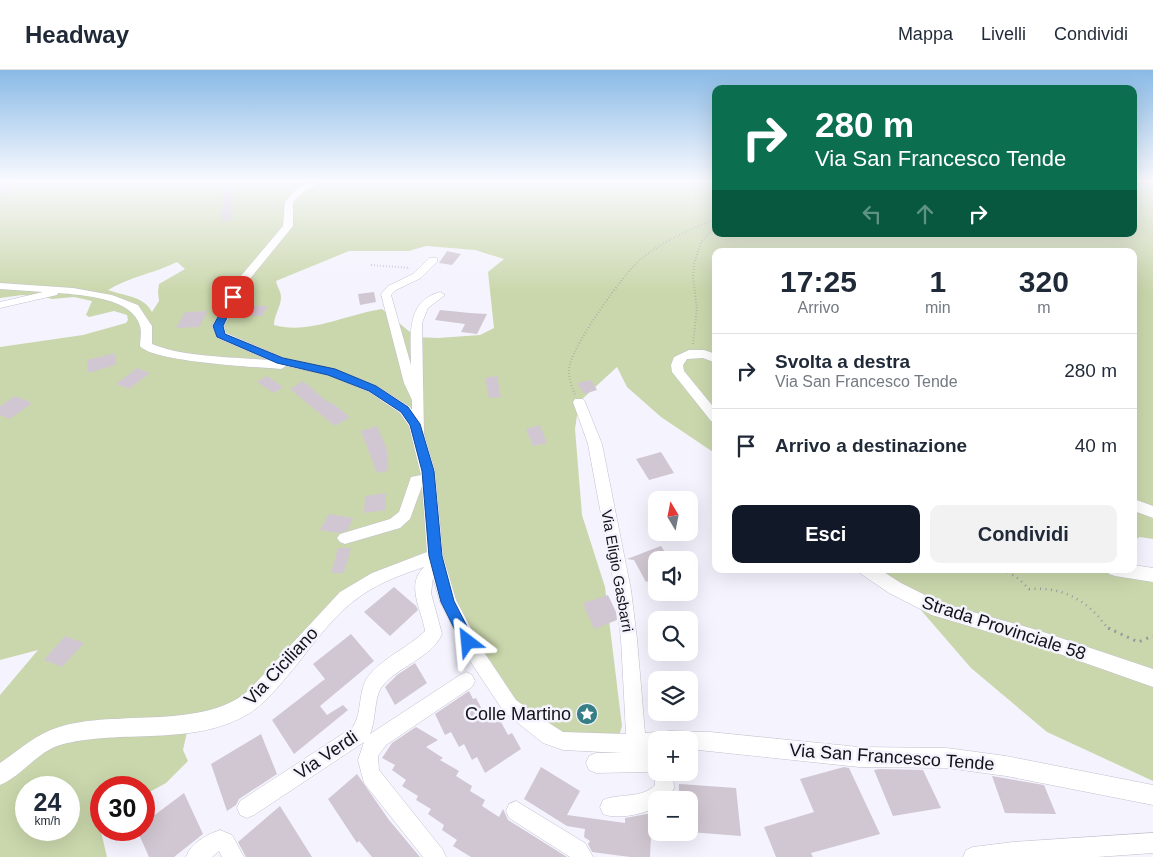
<!DOCTYPE html>
<html lang="it">
<head>
<meta charset="utf-8">
<style>
	:root { --surface:#fff; --page:#f2f2f3; --text:#1f2937; --muted:#747a83; --line:#e0e1e3; --accent:#111827 }
	body { margin:0; font-family:Helvetica,sans-serif; background:var(--page); color:var(--text); height:100vh; display:flex; flex-direction:column; font-size:19px; white-space:nowrap }
	* { box-sizing:border-box; margin:0 }
	p { font-size:16px; color:var(--muted) }
	.icon { flex:none; width:28px; height:28px; fill:none; stroke:currentColor; stroke-width:2; stroke-linecap:round; stroke-linejoin:round }
	.map { position:relative; flex:1; overflow:hidden }
	.sheet { position:absolute; left:712px; top:178px; width:425px; height:325px; display:flex; flex-direction:column; background:var(--surface); border-radius:10px; box-shadow:0 5px 20px #0002 }
	.sheet>* { flex:none }
	.banner { position:absolute; left:712px; top:15px; width:425px; height:152px; border-radius:10px; box-shadow:0 5px 20px #0002; background:#0b6e4f; color:#fff; overflow:hidden }
	.needle { width:32px; rotate:350deg }
	.buttons { position:absolute; left:648px; top:421px; display:grid; gap:10px }
	.buttons a { display:grid; place-items:center; width:50px; height:50px; border-radius:10px; background:var(--surface); box-shadow:0 5px 20px #0002; font-size:25px }
	.speed { position:absolute; left:15px; top:706px; display:flex; gap:10px; font-size:25px; font-weight:700; text-align:center }
	.speed>* { display:grid; place-content:center; width:65px; height:65px; border-radius:50%; background:var(--surface); box-shadow:0 5px 20px #0002; line-height:1 }
	.speed small { font-size:12px; font-weight:400 }
	.speed .limit { border:8px solid #d22; background:#fff; color:#111 }
	.pin { position:absolute; display:grid; place-items:center; width:42px; height:42px; color:#fff; margin:-21px; border-radius:10px; box-shadow:0 2px 8px #0006 }
	.me { position:absolute; width:55px; margin:-28px; rotate:331deg; stroke-linejoin:round; filter:drop-shadow(0 0 4px #0008) }
	.turn { display:flex; align-items:center; gap:18px; height:105px; padding:0 20px; font-size:22px }
	.turn .icon { width:65px; height:65px; stroke-width:2.5 }
	.turn b { display:block; font-size:35px; line-height:42px }
	.lanes { display:flex; align-items:center; height:48px; padding:0 20px; background:#0003; justify-content:center; gap:25px; direction:ltr }
	.lanes .off { opacity:.35 }
	.eta { display:flex; justify-content:space-evenly; align-items:center; height:85px; text-align:center }
	.eta b { font-size:30px; font-weight:700; line-height:35px }
	.cta { display:flex; gap:10px; margin-top:auto; padding:10px 20px }
	.cta a { flex:1; height:58px; border-radius:10px; background:var(--accent); color:#fff; font-size:20px; font-weight:700; line-height:58px; text-align:center }
	.cta a+a { background:var(--page); color:var(--text) }
	ul { padding:0; list-style:none }
	li { display:flex; align-items:center; gap:15px; height:75px; padding:0 20px; border-top:1px solid var(--line) }
	li div { flex:1 }
	li b { display:block; font-size:19px }
	li em { font-style:normal }
	header { display:flex; align-items:center; gap:30px; box-sizing:border-box; height:70px; padding:0 25px; background:var(--surface); border-bottom:1px solid var(--line) }
	header strong { font-size:24px }
	nav { display:flex; gap:28px; margin-inline-start:auto; font-size:18px }
	.map>svg:first-child { display:block }
	.green { fill:#cad7ac; fill-rule:evenodd }
	.building { fill:#d1c7d2 }
	.lines { fill:none; stroke-linecap:round; stroke-linejoin:round }
	.minor-casing { stroke:#c1c0cd; stroke-width:1 }
	.path-far2 { stroke:#9998a0; stroke-width:2; stroke-dasharray:0.5 2.5; stroke-linecap:butt }
	.path-far1 { stroke:#9998a0; stroke-width:2.5; stroke-dasharray:1 4.5; stroke-linecap:butt }
	.path { stroke:#9998a0; stroke-width:3; stroke-dasharray:2 5; stroke-linecap:butt }
	.minor { fill:#fff; fill-rule:evenodd }
	.route { fill:#1a73e8; stroke:#114b97 }
	.labels { text-anchor:middle; stroke-width:5; stroke-linejoin:round; paint-order:stroke }
	.street-label { font-size:15px; fill:#121216; stroke:#f4f3fe }
	.near-street-label { font-size:18px; fill:#121216; stroke:#f4f3fe }
	.near-poi-label { font-size:18px; fill:#121216; stroke:#f4f3fe; text-anchor:end }
</style>
</head>
<body>
<header>
<strong>Headway</strong>
<nav><a>Mappa</a><a>Livelli</a><a>Condividi</a></nav>
</header>
<div class="map">
<svg width="1153" height="787" viewBox="0 0 1153 787">
	<rect width="100%" height="100%" fill="#f4f3fe"/>
	<path class="green" d="M 0,112 L 716,112 L 716,164 L 1134,164 L 1134,112 L 1153,112 L 1153,469 L 1140,467 L 1134,470 L 1134,181 L 716,181 L 716,384 L 661,347 L 627,317 L 617,297 L 579,332 L 575,359 L 582,445 L 605,517 L 622,656 L 617,673 L 563,671 L 528,651 L 476,585 L 435,486 L 418,485 L 363,509 L 336,527 L 245,626 L 233,636 L 191,644 L 183,680 L 188,691 L 166,713 L 144,725 L 144,718 L 101,718 L 101,747 L 98,749 L 107,787 L 0,787 L 0,625 L 38,580 L 0,590 L 0,277 L 83,265 L 126,253 L 128,250 L 127,245 L 114,241 L 89,247 L 86,245 L 92,231 L 74,227 L 52,229 L 45,227 L 22,225 L 0,228 ZM 426,176 L 475,180 L 504,189 L 488,202 L 494,258 L 480,265 L 438,268 L 416,267 L 382,239 C 347,244 309,265 274,255 C 274,245 281,237 281,227 C 281,222 277,216 276,211 L 349,181 L 409,181 ZM 177,192 L 185,199 L 159,214 L 158,221 L 159,231 L 152,242 C 144,226 124,226 108,220 C 129,207 155,203 177,192 ZM 26,718 L 69,718 L 69,760 L 26,760 Z
		M 867,499 L 1115,499 L 1153,505 L 1153,711 L 1047,662 L 971,598 L 907,524 Z"/>
	<path class="building" d="M 13,112 L 10,122 L 0,124 L 0,113 Z
		M 224,117 L 234,118 L 231,150 L 221,152 Z
		M 447,181 L 461,184 L 452,195 L 439,193 Z
		M 374,222 L 376,232 L 360,235 L 358,224 Z
		M 246,236 L 268,236 L 262,246 L 240,246 Z
		M 440,240 L 470,243 L 487,244 L 477,264 L 461,262 L 465,254 L 435,250 Z
		M 208,241 L 199,257 L 176,258 L 185,242 Z
		M 115,283 L 116,295 L 88,303 L 87,290 Z
		M 137,298 L 150,303 L 129,319 L 116,314 Z
		M 267,306 L 283,317 L 274,323 L 257,312 Z
		M 497,306 L 501,327 L 489,328 L 485,308 Z
		M 591,310 L 597,320 L 584,324 L 577,313 Z
		M 303,311 L 329,333 L 331,332 L 350,347 L 335,356 L 290,319 Z
		M 15,326 L 32,333 L 10,349 L 0,345 L 0,336 Z
		M 540,355 L 547,373 L 533,376 L 526,359 Z
		M 377,356 L 387,380 L 388,401 L 377,403 L 361,361 Z
		M 661,382 L 674,403 L 649,410 L 636,389 Z
		M 386,423 L 386,440 L 364,443 L 365,426 Z
		M 329,444 L 353,448 L 348,460 L 338,463 L 320,460 Z
		M 661,476 L 670,490 L 656,490 L 656,508 L 646,512 L 634,490 L 627,489 Z
		M 338,478 L 351,478 L 344,503 L 331,503 Z
		M 394,517 L 416,536 L 418,540 L 390,566 L 364,542 Z
		M 608,525 L 616,542 L 617,550 L 594,559 L 583,533 Z
		M 351,564 L 374,591 L 320,636 L 327,645 L 343,635 L 348,640 L 294,684 L 272,650 L 325,609 L 313,594 Z
		M 65,566 L 84,573 L 62,597 L 44,590 Z
		M 415,593 L 427,613 L 395,635 L 385,617 L 397,605 Z
		M 469,621 L 473,629 L 476,628 L 483,641 L 487,639 L 494,653 L 500,650 L 508,665 L 512,663 L 521,679 L 485,703 L 477,687 L 472,690 L 464,674 L 459,677 L 451,662 L 445,665 L 435,644 Z
		M 416,657 L 438,670 L 426,677 L 443,688 L 440,690 L 459,701 L 456,706 L 472,716 L 470,721 L 485,730 L 482,736 L 499,747 L 503,739 L 508,750 L 567,787 L 471,787 L 453,776 L 457,770 L 442,760 L 444,755 L 428,744 L 431,739 L 416,730 L 418,726 L 402,716 L 406,710 L 392,700 L 395,695 L 382,688 L 392,673 Z
		M 261,664 L 277,704 L 239,729 L 236,735 L 227,741 L 211,694 Z
		M 541,697 L 580,721 L 567,745 L 625,753 L 625,748 L 652,743 L 650,787 L 630,787 L 592,782 L 588,774 L 590,771 L 584,767 L 585,759 L 567,756 L 524,729 Z
		M 844,697 L 849,698 L 880,764 L 811,783 L 813,787 L 776,787 L 764,757 L 814,742 L 800,709 Z
		M 880,699 L 923,700 L 941,738 L 893,746 L 874,700 Z
		M 357,704 L 389,750 L 420,787 L 372,787 L 359,771 L 357,773 L 328,729 Z
		M 992,706 L 1044,715 L 1056,744 L 1005,743 Z
		M 679,714 L 736,718 L 741,766 L 689,762 L 689,730 L 679,730 Z
		M 184,723 L 203,764 L 174,787 L 149,787 L 137,760 L 144,760 L 144,753 Z
		M 280,736 L 312,787 L 246,787 L 238,772 Z"/>
	<g class="lines">
		<g class="minor-casing">
			<path id="minor" d="M 309,112 L 319,112 L 300,125 L 293,132 L 293,156 L 249,210 L 224,256 L 226,263 L 284,288 L 335,299 L 377,316 L 410,337 L 412,340 L 412,330 L 404,313 L 381,224 L 388,216 L 413,204 L 429,188 L 437,188 L 437,192 L 421,208 L 396,220 L 391,225 L 411,295 C 411,267 405,231 440,222 L 445,225 L 428,238 L 422,253 L 424,364 L 435,401 L 443,486 L 456,530 L 482,579 L 516,630 L 535,644 L 563,662 L 626,664 L 621,569 L 615,520 L 588,374 L 573,332 L 575,329 L 583,329 L 585,332 L 602,374 L 631,520 L 637,569 L 645,663 L 656,662 L 661,664 L 668,661 L 710,662 L 859,677 L 947,678 L 1006,686 L 1153,715 L 1153,735 L 1006,706 L 947,698 L 859,697 L 689,679 L 689,670 L 656,670 L 656,702 L 673,704 L 674,718 L 668,730 L 656,730 L 656,738 C 642,744 618,750 603,744 L 600,737 L 603,730 C 619,723 642,729 655,715 L 655,698 L 647,702 L 596,703 L 589,700 L 586,693 L 589,686 L 596,683 L 622,683 L 563,680 L 543,673 L 504,642 L 470,591 L 440,532 L 433,508 L 431,523 L 442,564 C 431,589 397,596 381,618 C 374,629 376,651 370,664 L 460,605 L 466,602 L 472,605 L 475,611 L 472,617 L 386,675 L 378,686 L 379,700 L 443,780 L 446,787 L 423,787 L 364,713 L 358,690 L 364,672 L 254,745 L 247,748 L 240,745 L 237,738 L 240,731 L 353,657 C 362,643 358,623 367,608 C 379,590 409,577 425,561 C 422,540 405,515 424,497 C 403,504 381,512 362,525 C 335,543 315,572 295,597 C 282,612 267,632 250,643 C 193,678 121,658 60,675 C 37,682 22,706 0,715 L 0,693 C 19,680 36,664 59,657 C 115,639 208,661 251,618 L 340,522 L 372,503 L 427,482 L 422,416 L 410,449 L 400,458 L 345,474 L 340,472 L 337,468 L 340,464 L 390,449 L 399,442 L 411,407 L 421,405 L 409,356 L 400,343 L 369,322 L 328,305 L 286,296 L 281,299 C 256,297 153,292 140,276 C 140,270 142,262 140,256 C 133,228 82,225 58,223 L 57,225 L 0,238 L 0,232 L 43,222 L 0,219 L 0,213 L 73,218 L 112,225 L 138,235 L 152,256 L 152,274 C 182,287 234,287 268,290 L 217,268 L 212,256 L 240,207 L 283,156 L 285,132 L 294,121 Z
				M 689,280 L 704,280 L 716,284 L 716,293 L 703,288 L 687,289 L 683,295 L 684,301 L 716,340 L 716,353 L 711,351 L 672,302 L 671,295 L 674,287 Z
				M 1134,429 L 1153,436 L 1153,448 L 1134,441 Z
				M 1134,495 L 1153,498 L 1153,512 L 1115,506 L 1109,504 L 1107,499 L 1134,499 Z
				M 859,499 L 879,499 L 901,513 L 941,533 L 1037,560 L 1153,599 L 1153,617 L 1037,576 L 932,545 L 889,523 L 861,504 Z
				M 516,731 L 585,773 L 593,787 L 570,787 L 509,748 L 506,741 L 509,734 Z
				M 220,760 L 232,765 L 244,787 L 222,787 L 219,781 L 212,787 L 186,787 C 191,773 206,765 220,760 Z
				M 1153,763 L 1153,783 L 1097,787 L 963,787 L 966,780 L 973,777 L 1013,772 Z"/>
		</g>
		<path class="path-far2" d="M 371,195 L 410,198
			M 693,274 L 697,239 L 693,208 L 694,194 L 701,172 L 716,156
			M 575,324 C 571,315 567,304 570,294 C 576,271 623,204 641,189 C 662,172 691,158 716,149"/>
		<path class="path-far1" d="M 1003,499 L 1019,509 L 1029,519 C 1056,517 1078,525 1097,545 C 1101,549 1104,555 1110,559"/>
		<path class="path" d="M 1108,558 L 1138,572 L 1153,566"/>
		<use href="#minor" class="minor"/>
	</g>
	<linearGradient id="sky" x2="0" y2="1"><stop stop-color="#89bae6"/><stop offset="0.5" stop-color="#fafaff"/><stop offset="1" stop-color="#fafaff" stop-opacity="0"/></linearGradient>
	<rect width="1153" height="222" fill="url(#sky)"/>
	<path class="route" d="M 233,224 L 237,227 L 223,256 L 225,264 L 283,288 L 335,299 L 376,316 L 408,337 L 420,354 L 434,401 L 442,486 L 454,531 L 475,572 L 473,576 L 468,578 L 463,576 L 441,532 L 429,486 L 422,401 L 410,355 L 401,342 L 369,321 L 328,305 L 277,293 L 217,267 L 213,256 L 229,227 Z"/>
	<defs>
		<g id="sight-disc" transform="scale(1.125)"><circle r="9.5" fill="#367f85" stroke="#f4f3fe"/><path d="M0-6L1.8-2.2L6-1.7L2.9 1.2L3.7 5.4L0 3.3L-3.7 5.4L-2.9 1.2L-6-1.7L-1.8-2.2Z" fill="#fff"/></g>
	</defs>
	<g fill-rule="evenodd">
		<use href="#sight-disc" x="587" y="644"/>
	</g>
	<g class="labels">
		<g class="street-label">
			<text transform="translate(617 501) rotate(80)" y="5">Via Eligio Gasbarri</text>
		</g>
		<g class="near-street-label">
			<text transform="translate(1004 558) rotate(18)" y="6">Strada Provinciale 58</text>
			<text transform="translate(281 596) rotate(-47)" y="6">Via Ciciliano</text>
			<text transform="translate(326 685) rotate(-34)" y="6">Via Verdi</text>
			<text transform="translate(892 687) rotate(4)" y="6">Via San Francesco Tende</text>
		</g>
		<g class="near-poi-label">
			<text x="571" y="650">Colle Martino</text>
		</g>
	</g>
</svg>
<div class="buttons">
<a><svg class="needle" viewBox="-14 -14 28 28"><path d="M0-13l5 13h-10z" fill="#e53935"/><path d="M0 13l5-13h-10z" fill="#747a83"/></svg></a>
<a><svg class="icon" aria-label="sound" viewBox="0 0 24 24"><path d="M4 9h4l5-4v14l-5-4H4zM17 9q2 3 0 6"/></svg></a>
<a><svg class="icon" aria-label="search" viewBox="0 0 24 24"><circle cx="10" cy="10" r="6"/><path d="M15 15l6 6"/></svg></a>
<a><svg class="icon" aria-label="layers" viewBox="0 0 24 24"><path d="M12 4l9 5-9 5-9-5zM3 14l9 5 9-5"/></svg></a>
<a>+</a>
<a>−</a>
</div>
<div class="speed"><div>24<small>km/h</small></div><div class="limit">30</div></div>
<div class="pin" style="left:233px;top:227px;background:#d93025"><svg class="icon" aria-label="arrive" viewBox="0 0 24 24"><path d="M6 21V4h12l-3 4 3 4H6"/></svg></div>
<svg class="me" style="left:468px;top:572px" viewBox="-20 -20 40 40"><path d="M0-17L14 15 0 8-14 15z" fill="#1a73e8" stroke="#fff" stroke-width="4"/></svg>
<div class="banner">
<div class="turn"><svg class="icon" aria-label="right" viewBox="0 0 24 24"><path d="M7 20v-9h11M14 6l5 5-5 5"/></svg><div><b>280 m</b>Via San Francesco Tende</div></div>
<div class="lanes"><svg class="icon off" aria-label="left" viewBox="0 0 24 24"><path d="M17 20v-9H6M10 6l-5 5 5 5"/></svg><svg class="icon off" aria-label="ahead" viewBox="0 0 24 24"><path d="M12 20V5M6 11l6-6 6 6"/></svg><svg class="icon" aria-label="right" viewBox="0 0 24 24"><path d="M7 20v-9h11M14 6l5 5-5 5"/></svg></div>
</div>
<section class="sheet">
<div class="eta">
<div><b>17:25</b><p>Arrivo</p></div>
<div><b>1</b><p>min</p></div>
<div><b>320</b><p>m</p></div>
</div>
<ul>
<li><svg class="icon" aria-label="right" viewBox="0 0 24 24"><path d="M7 20v-9h11M14 6l5 5-5 5"/></svg><div><b>Svolta a destra</b><p>Via San Francesco Tende</p></div><em>280 m</em></li>
<li><svg class="icon" aria-label="arrive" viewBox="0 0 24 24"><path d="M6 21V4h12l-3 4 3 4H6"/></svg><div><b>Arrivo a destinazione</b></div><em>40 m</em></li>
</ul>
<div class="cta"><a>Esci</a><a>Condividi</a></div>
</section>
</div>
</body>
</html>
